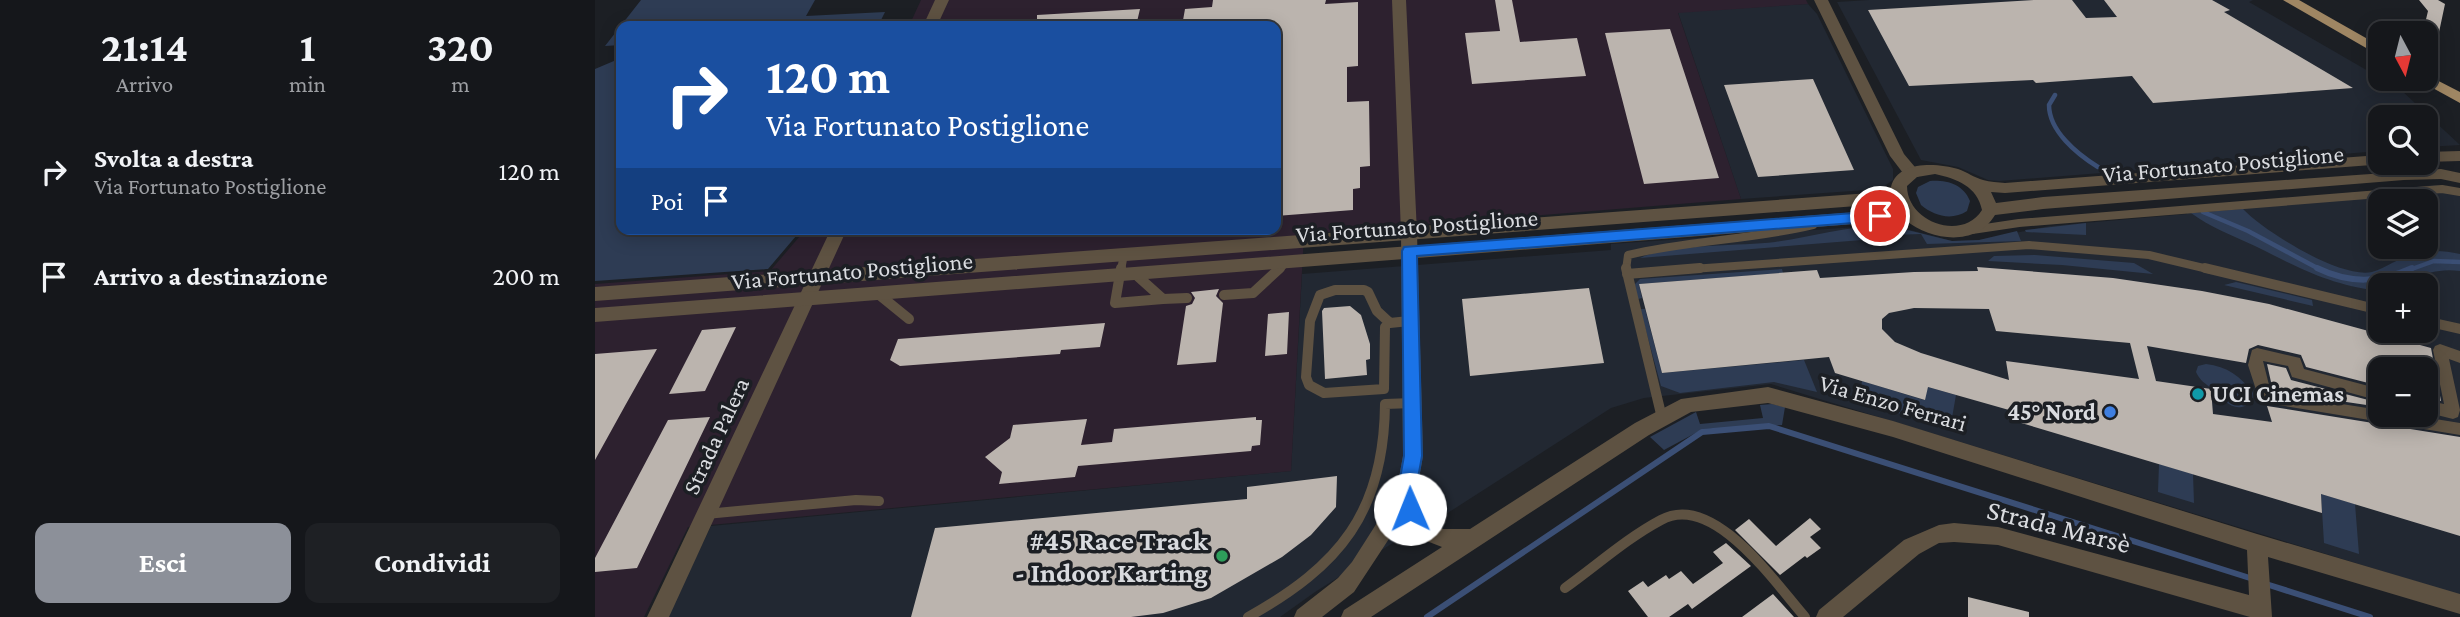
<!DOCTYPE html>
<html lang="it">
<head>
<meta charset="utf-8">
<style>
	:root { --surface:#15171b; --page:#1e2024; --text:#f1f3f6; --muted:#9d9fa3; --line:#34363a; --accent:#8c9099 }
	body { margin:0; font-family:"Crimson Pro",serif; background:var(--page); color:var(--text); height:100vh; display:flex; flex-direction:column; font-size:26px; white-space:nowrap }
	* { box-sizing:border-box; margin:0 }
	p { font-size:23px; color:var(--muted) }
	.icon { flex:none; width:38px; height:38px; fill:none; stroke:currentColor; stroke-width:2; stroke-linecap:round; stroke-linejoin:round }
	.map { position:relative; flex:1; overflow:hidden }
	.drawer { display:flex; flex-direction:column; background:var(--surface); width:595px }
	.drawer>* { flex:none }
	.top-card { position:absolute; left:21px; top:21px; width:665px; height:214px; border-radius:14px; box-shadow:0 4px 18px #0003,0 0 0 2px var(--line); background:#1a4fa0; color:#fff; overflow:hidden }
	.needle { width:46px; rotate:173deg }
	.fabs { position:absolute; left:1773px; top:21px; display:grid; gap:14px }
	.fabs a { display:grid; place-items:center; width:70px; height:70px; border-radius:14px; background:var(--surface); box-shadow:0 4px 18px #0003,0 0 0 2px var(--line); font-size:35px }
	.pin { position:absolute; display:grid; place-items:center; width:60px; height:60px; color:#fff; margin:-30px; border:4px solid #fff; border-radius:50%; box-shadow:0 2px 7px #0007 }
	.me { position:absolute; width:77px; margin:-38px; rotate:359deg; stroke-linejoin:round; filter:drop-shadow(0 0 5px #0008) }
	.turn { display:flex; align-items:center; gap:24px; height:147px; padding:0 35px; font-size:32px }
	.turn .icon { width:91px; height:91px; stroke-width:2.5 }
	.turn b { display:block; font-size:49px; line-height:60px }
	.then { display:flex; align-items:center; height:66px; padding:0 35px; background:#0003; gap:14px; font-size:26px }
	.eta { display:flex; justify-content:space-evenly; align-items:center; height:119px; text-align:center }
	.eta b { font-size:42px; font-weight:700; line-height:49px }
	.action { display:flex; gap:14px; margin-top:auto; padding:14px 35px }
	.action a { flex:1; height:80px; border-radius:14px; background:var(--accent); color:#fff; font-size:28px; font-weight:700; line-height:80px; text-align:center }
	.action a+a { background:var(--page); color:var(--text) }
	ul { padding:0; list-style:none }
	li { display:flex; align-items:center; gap:21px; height:105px; padding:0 35px }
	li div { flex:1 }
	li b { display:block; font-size:26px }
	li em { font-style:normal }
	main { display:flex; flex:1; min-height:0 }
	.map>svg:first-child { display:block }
	.built { fill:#222832; fill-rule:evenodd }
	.industrial { fill:#2d212f }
	.green { fill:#2e3c54 }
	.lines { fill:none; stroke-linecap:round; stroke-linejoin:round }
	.stream-far1 { stroke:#3b4f75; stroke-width:4.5 }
	.stream { stroke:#3b4f75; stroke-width:6 }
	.building { fill:#bbb4ae; fill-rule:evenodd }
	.service-far1 { stroke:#5e5242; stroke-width:8 }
	.service { stroke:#5e5242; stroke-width:10 }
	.pedestrian { fill:#5e5242; fill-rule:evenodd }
	.minor { fill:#5e5242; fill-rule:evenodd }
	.tertiary { fill:#5e5242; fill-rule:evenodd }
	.primary { fill:#9f8663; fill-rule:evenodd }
	.route { fill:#1a73e8; stroke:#114b97; stroke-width:2 }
	.culture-dot { fill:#0f9aa8; stroke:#1c1f24; stroke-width:2.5 }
	.shop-dot { fill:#3f7fe0; stroke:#1c1f24; stroke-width:2.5 }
	.leisure-dot { fill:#2e9e5b; stroke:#1c1f24; stroke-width:2.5 }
	.labels { text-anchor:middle; stroke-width:7; stroke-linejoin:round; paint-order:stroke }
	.street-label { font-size:24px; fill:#d9dbdf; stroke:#1c1f24 }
	.poi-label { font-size:24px; font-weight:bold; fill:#d9dbdf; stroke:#1c1f24; text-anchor:start }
	.near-street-label { font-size:28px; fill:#d9dbdf; stroke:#1c1f24 }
	.near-poi-label { font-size:28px; font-weight:bold; fill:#d9dbdf; stroke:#1c1f24; text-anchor:end }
</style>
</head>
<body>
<main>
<section class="drawer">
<div class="eta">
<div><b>21:14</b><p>Arrivo</p></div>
<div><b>1</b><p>min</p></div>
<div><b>320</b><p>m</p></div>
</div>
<ul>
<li><svg class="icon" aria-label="right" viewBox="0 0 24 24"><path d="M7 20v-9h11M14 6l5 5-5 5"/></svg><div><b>Svolta a destra</b><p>Via Fortunato Postiglione</p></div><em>120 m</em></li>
<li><svg class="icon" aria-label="arrive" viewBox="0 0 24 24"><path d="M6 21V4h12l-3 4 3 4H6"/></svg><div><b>Arrivo a destinazione</b></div><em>200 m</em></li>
</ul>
<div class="action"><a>Esci</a><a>Condividi</a></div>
</section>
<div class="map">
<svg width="1865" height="617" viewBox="0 0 1865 617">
	<rect width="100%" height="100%" fill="#1c1f24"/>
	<path class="built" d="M 1274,0 L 1658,0 L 1654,2 L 1806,90 L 1865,145 L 1831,147 L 1830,117 L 1785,117 L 1785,151 L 1404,181 L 1393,180 L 1363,167 L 1326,160 L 1242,2 Z
		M 1213,4 L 1222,14 L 1298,169 L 1298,180 L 1288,187 L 1271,190 L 1146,199 L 1083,12 Z
		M 1840,185 L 1865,189 L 1865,595 L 1176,384 L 1049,398 L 1016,408 L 834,525 L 828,524 L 720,592 L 685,617 L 72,617 L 116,526 L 696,471 L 707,274 L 1016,250 L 1016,244 L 1275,226 L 1296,225 L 1357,241 L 1384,240 L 1455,226 L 1592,214 L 1588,208 ZM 1785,201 L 1830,201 L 1830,247 L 1785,247 ZM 1785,285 L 1830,285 L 1830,331 L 1785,331 ZM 1785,369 L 1830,369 L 1830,415 L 1785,415 Z"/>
	<path class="industrial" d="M 326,0 L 1211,0 L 1213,4 L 1083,13 L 1146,199 L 709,234 L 696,471 L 93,527 L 49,617 L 0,617 L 0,284 L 175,271 L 211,229 L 681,229 L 681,26 L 314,26 Z"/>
	<path class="green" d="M 46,0 L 220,0 L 211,16 L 290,12 L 283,26 L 26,26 L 26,45 L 10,46 Z
		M 26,58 L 26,229 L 207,229 L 173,269 L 0,281 L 0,69 Z
		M 1335,181 C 1352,180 1368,184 1375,201 L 1372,211 C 1357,221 1339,216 1326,205 L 1321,193 L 1323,187 Z
		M 1648,209 C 1670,232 1746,279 1777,272 C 1784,270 1791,266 1797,263 C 1822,251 1838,248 1865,254 L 1865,271 C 1831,266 1817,285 1785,285 L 1783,291 C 1733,284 1704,268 1660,246 C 1638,236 1615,227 1596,213 Z
		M 1491,223 L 1491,235 L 1431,232 L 1430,230 Z
		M 1287,225 L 1292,238 L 1045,258 C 1073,244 1146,246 1180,242 C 1216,237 1250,227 1287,225 Z
		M 1292,225 L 1357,241 L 1384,240 L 1422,231 L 1426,241 L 1332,244 L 1326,234 L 1297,235 Z
		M 1440,255 L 1539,263 L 1558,274 L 1467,265 L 1393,261 L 1399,256 Z
		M 1187,269 L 1188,273 L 1044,284 L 1047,298 L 1043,299 L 1039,285 L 1045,279 Z
		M 1641,282 L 1717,300 L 1718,306 L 1629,285 Z
		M 1045,309 L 1050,309 L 1067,373 L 1209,360 L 1222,392 L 1179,382 L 1085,393 L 1066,386 Z
		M 1611,364 C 1632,366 1646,377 1658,393 L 1657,401 C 1640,417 1629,399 1617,389 C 1610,383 1605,381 1601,372 L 1603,366 Z
		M 1267,381 L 1329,400 L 1333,387 L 1361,395 L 1355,429 L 1264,401 Z
		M 1177,404 L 1190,407 L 1187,425 L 1108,429 L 1069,450 L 1055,437 L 1101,412 L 1105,424 L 1168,418 L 1165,405 Z
		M 1564,464 L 1598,474 L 1599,503 L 1563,492 Z
		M 1726,494 L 1760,504 L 1764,554 L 1729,543 Z"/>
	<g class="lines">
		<path class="stream-far1" d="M 1460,95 L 1454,105 C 1454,131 1482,154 1503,167
			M 1608,212 L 1653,231 L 1726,270
			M 1814,270 L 1839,261 L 1865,262"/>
		<path class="stream" d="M 1722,268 C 1755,284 1784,283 1817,268
			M 1671,584 L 1775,617
			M 832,617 L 1107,432 L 1174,426 L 1658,579"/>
	</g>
	<path class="building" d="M 618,0 L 731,0 L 730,4 L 763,2 L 763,66 L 752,67 L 752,102 L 774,101 L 775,166 L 765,167 L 765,188 L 758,189 L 758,210 L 681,216 L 681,26 L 587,26 L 590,9 L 617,7 Z
		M 900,0 L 917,0 L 925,42 L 982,38 L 991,76 L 877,84 L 870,33 L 905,31 Z
		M 1439,0 L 1477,0 L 1491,18 L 1522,17 L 1509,0 L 1617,0 L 1635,10 L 1629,12 L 1758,88 L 1558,103 L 1537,76 L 1441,83 L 1438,80 L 1314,86 L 1273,10 Z
		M 1824,0 L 1843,0 L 1850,4 L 1843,37 L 1828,32 L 1833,11 Z
		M 545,9 L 541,26 L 442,26 L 442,15 Z
		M 1075,29 L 1124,178 L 1049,184 L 1010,33 Z
		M 1218,79 L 1259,170 L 1163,177 L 1129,85 Z
		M 1382,267 L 1518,278 L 1607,291 L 1674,304 L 1836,348 L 1846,401 L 1830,397 L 1830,369 L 1785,369 L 1785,386 L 1711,367 L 1706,355 L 1663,345 L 1654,349 L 1651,363 L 1552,346 L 1561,381 L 1616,389 L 1618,414 L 1677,422 L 1672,406 L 1865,437 L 1865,536 L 1726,494 L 1727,513 L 1413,419 L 1414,410 L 1333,387 L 1330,400 L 1240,373 L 1234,357 L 1067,373 L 1044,284 L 1222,270 L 1225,278 L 1319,272 L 1383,271 ZM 1319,308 L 1394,309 L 1401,331 L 1535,343 L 1544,379 L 1411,361 L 1414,380 L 1326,353 L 1300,342 L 1287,329 L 1287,319 L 1294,313 Z
		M 994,288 L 1009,363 L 875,376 L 867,299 Z
		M 624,289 L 621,296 L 628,303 L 621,362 L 582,365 L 591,306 L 597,304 L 600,298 L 596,292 Z
		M 755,306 L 766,315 L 775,344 L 775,359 L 771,360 L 772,375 L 730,379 L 727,311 L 729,308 Z
		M 694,312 L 692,354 L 670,356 L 673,314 Z
		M 510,323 L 505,347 L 466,350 L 465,354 L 305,366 L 295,360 L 303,339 Z
		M 141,327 L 110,391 L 74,394 L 107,330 Z
		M 62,349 L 31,404 L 0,460 L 0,354 Z
		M 1672,364 L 1691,368 L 1696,380 L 1785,403 L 1785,407 L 1678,391 Z
		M 115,417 L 42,568 L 0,572 L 0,558 L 73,420 Z
		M 661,417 L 661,420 L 667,420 L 665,445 L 657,446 L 656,451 L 483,466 L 480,477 L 404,484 L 407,472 L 390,457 L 415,438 L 418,425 L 492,419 L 486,445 L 517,442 L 519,429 Z
		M 742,476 L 741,507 L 716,535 L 687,557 L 616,598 L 568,613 L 536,617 L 316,617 L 340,528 L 652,499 L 652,487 Z
		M 1215,518 L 1226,529 L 1215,537 L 1226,548 L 1212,558 L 1210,556 L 1185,575 L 1140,530 L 1154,519 L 1181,546 Z
		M 1131,543 L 1156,566 L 1097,609 L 1093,604 L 1074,617 L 1053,617 L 1033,591 L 1048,581 L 1053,587 L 1071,575 L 1074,579 L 1086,571 L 1098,584 L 1128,563 L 1118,552 Z
		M 1178,594 L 1199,617 L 1147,617 Z
		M 1373,597 L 1434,612 L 1434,617 L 1373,617 Z"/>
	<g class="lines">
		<path class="service-far1" d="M 1377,230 L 1424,223 L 1847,189 L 1865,192
			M 526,270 L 529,254
			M 683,270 L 693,261
			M 1031,270 L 1033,255 C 1094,240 1157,240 1218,225
			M 1083,270 L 1434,245 L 1554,255 L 1617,270"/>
		<path class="service" d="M 526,268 L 520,303 L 568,299
			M 1031,268 L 1067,418
			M 1610,268 L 1785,310
			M 539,273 L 568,299 L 592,298
			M 1032,274 L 1105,268
			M 282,293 L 314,319
			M 629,295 L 658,293 L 685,268
			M 1830,321 L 1865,329
			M 790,327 L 789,389 L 729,393 L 714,385 L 711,377 L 715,321 L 725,295 L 740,290 L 769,290 L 773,292 L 782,311 L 795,323 L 814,321
			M 111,514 L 261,500 L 284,501
			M 970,588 C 1001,566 1032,538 1066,520 C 1118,491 1180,583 1210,617
			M 653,617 C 745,566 789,512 790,404 L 818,403"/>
		<path class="pedestrian" d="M 1845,344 L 1865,351 L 1865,363 L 1854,359 L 1865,410 L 1863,417 L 1858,419 L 1830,412 L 1830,400 L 1849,404 L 1838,350 L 1840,346 Z
			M 1662,348 L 1705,358 L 1709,369 L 1785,389 L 1785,401 L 1697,377 L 1693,366 L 1668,361 L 1676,393 L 1785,410 L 1785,415 L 1816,415 L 1865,423 L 1865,435 L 1665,402 L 1653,365 L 1657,350 Z"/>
		<path class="minor" d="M 340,0 L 354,0 L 342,26 L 328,26 Z
			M 797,0 L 811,0 L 822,233 L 828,456 L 821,495 L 827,512 L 839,525 L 848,529 L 875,529 L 1040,423 L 1086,399 L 1173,387 L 1298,421 L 1662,534 L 1865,594 L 1865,614 L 1673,557 L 1677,617 L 1655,617 L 1403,545 L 1359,542 L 1344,543 L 1324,554 L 1248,617 L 1221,617 L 1224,610 L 1309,540 L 1344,525 L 1359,523 L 1403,527 L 1654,595 L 1652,550 L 1298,437 L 1173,403 L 1096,412 L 1054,435 L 776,617 L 746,617 L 749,610 L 847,547 L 824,538 L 809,516 L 759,592 L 727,617 L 699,617 L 702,610 L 743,578 L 757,562 L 801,493 L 808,456 L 806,233 Z
			M 1219,0 L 1233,0 L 1309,154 L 1325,173 L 1323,177 L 1311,177 L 1295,156 Z
			M 236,229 L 252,229 L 74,617 L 52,617 Z"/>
		<path class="tertiary" d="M 1865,151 L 1865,161 L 1830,162 L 1830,152 Z
			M 1785,155 L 1785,163 L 1790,164 L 1410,193 L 1396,192 L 1401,203 L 1448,197 L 1846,169 L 1865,173 L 1865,183 L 1846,179 L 1809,180 L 1448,209 L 1400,215 C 1381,247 1337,241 1310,220 L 0,322 L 0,308 L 1302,209 L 1296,199 L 1275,205 L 0,301 L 0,287 L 1275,193 L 1296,187 C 1302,160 1343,163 1363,169 C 1372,172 1380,178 1388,180 C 1395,182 1403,182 1410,183 ZM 1340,174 C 1362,179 1382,186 1387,210 C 1367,242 1312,222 1312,186 L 1322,177 Z"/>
		<path class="primary" d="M 1688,0 L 1704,0 L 1785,46 L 1785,56 Z
			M 1830,74 L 1865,92 L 1865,103 L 1825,81 L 1823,79 L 1830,79 Z"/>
	</g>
	<path class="route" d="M 1285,211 L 1292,216 L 1285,221 L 822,256 L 827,456 L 820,495 L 824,509 L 822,514 L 815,517 L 809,514 L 802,495 L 809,456 L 807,251 L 809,247 Z"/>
	<circle class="culture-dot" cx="1603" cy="394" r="7"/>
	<circle class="shop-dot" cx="1515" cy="412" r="7"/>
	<circle class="leisure-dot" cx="627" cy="556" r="7"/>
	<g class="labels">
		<g class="street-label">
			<text transform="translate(1628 164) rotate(-5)" y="8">Via Fortunato Postiglione</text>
			<text transform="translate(822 226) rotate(-4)" y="8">Via Fortunato Postiglione</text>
			<text transform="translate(257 271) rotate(-5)" y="8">Via Fortunato Postiglione</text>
			<text transform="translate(1298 403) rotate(16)" y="8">Via Enzo Ferrari</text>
			<text transform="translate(121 436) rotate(-65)" y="8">Strada Palera</text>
		</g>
		<g class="poi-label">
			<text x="1617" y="402">UCI Cinemas</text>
			<text x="1501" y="420" text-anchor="end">45° Nord</text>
		</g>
		<g class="near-street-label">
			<text transform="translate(1464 526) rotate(14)" y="10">Strada Marsè</text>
		</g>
		<g class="near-poi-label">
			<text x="613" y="550">#45 Race Track<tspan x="613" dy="32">- Indoor Karting</tspan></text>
		</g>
	</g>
</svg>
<div class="fabs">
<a><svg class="needle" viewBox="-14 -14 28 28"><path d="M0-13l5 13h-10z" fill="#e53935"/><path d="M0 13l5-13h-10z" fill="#9d9fa3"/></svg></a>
<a><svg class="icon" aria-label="search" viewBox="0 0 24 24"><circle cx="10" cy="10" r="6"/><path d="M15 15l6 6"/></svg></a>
<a><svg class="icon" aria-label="layers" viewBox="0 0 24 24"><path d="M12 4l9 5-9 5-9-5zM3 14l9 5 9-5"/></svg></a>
<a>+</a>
<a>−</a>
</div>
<div class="pin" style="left:1285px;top:216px;background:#d93025"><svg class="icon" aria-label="arrive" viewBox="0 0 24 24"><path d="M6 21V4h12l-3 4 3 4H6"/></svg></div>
<svg class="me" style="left:815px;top:509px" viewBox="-20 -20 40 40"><circle r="19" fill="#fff"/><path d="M0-13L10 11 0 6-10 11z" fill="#1a73e8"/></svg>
<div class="top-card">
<div class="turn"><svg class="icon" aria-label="right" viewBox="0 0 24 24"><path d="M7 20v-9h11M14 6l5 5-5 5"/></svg><div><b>120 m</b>Via Fortunato Postiglione</div></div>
<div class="then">Poi<svg class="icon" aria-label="arrive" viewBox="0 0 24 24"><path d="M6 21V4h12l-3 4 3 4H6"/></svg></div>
</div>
</div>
</main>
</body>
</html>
